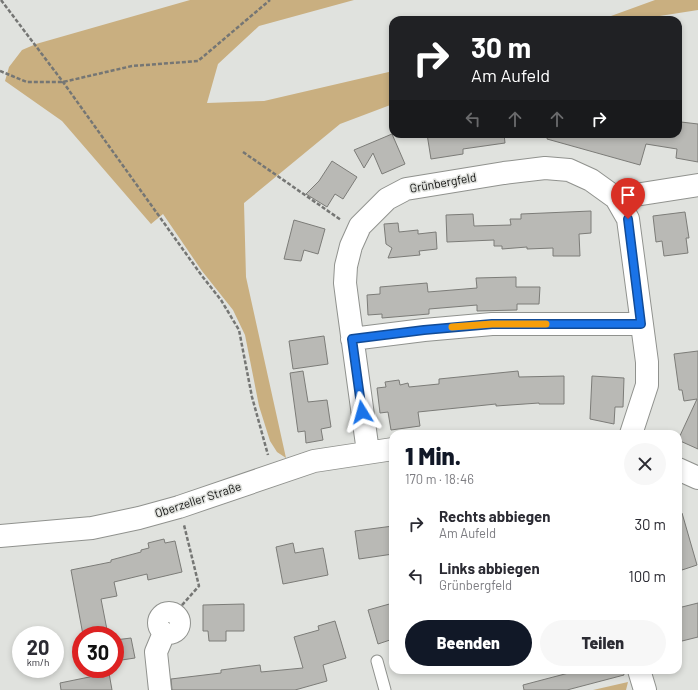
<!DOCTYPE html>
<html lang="de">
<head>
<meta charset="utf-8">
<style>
	:root { --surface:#fff; --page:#f7f7f7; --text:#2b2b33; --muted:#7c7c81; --accent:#111827 }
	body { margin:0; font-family:Barlow,sans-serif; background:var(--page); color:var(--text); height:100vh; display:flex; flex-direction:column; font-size:15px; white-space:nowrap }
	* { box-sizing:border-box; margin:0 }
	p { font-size:13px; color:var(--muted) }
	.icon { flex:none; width:22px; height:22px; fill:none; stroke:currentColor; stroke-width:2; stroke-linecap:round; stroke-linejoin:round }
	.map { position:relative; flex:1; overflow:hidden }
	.drawer { position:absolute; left:389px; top:430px; width:293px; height:244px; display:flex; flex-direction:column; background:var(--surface); border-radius:12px; box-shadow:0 2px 6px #0003 }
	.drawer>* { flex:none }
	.guide { position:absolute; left:389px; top:16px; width:293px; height:122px; border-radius:12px; box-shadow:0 2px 6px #0003; background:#202124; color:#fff; overflow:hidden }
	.speed { position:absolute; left:12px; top:626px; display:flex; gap:8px; font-size:20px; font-weight:700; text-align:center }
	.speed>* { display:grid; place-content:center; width:52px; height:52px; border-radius:50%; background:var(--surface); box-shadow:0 2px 6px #0003; line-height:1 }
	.speed small { font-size:10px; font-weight:400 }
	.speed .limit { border:6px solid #d22; background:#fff; color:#111 }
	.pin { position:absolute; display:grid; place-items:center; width:34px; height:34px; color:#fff; margin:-41px -17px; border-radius:50% 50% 50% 0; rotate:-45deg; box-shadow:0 0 4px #0007 }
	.pin .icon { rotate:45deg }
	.me { position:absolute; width:44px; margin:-22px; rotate:352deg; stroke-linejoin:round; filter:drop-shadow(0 0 3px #0008) }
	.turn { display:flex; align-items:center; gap:14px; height:84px; padding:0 16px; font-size:18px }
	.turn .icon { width:52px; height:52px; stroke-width:2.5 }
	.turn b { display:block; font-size:28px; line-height:34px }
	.lanes { display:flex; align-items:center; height:38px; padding:0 16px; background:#0003; justify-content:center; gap:20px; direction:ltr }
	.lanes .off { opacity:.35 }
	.round { display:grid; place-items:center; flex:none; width:42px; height:42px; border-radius:21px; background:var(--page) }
	.overview { display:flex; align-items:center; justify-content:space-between; height:68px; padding:0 16px }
	h1 { font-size:24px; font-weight:800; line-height:30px; color:var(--accent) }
	.action { display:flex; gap:8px; margin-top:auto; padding:8px 16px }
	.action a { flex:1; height:46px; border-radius:24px; background:var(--accent); color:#fff; font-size:16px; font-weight:800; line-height:46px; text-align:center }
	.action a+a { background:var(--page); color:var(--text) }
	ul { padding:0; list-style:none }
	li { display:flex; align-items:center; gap:12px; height:52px; padding:0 16px }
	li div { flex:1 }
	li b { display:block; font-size:15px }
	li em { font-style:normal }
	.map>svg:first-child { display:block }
	.green { fill:#c9af80 }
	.building { fill:#b9b9b5; stroke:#7c7c78 }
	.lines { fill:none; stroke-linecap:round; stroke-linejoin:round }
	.service-casing { stroke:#90928e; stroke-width:13 }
	.minor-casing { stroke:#90928e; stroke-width:24 }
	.path { stroke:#757674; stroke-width:2.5; stroke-dasharray:4 2; stroke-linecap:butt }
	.service { stroke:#fff; stroke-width:11 }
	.minor { stroke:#fff; stroke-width:22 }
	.route-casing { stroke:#114b97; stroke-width:10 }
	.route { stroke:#1a73e8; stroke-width:7 }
	.slow { stroke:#f59e0b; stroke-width:7 }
	.labels { text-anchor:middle; stroke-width:3; stroke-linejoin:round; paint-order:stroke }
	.street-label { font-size:12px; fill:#141413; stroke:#e0e2de }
</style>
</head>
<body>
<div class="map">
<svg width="698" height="690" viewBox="0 0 698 690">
	<rect width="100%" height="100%" fill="#e0e2de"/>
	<path class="green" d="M 190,0 L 354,0 L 259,26 L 218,64 L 207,103 L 264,101 L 393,71 L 393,104 L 340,124 L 244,203 L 246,277 L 286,458 L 277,452 L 270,441 L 259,406 L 245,335 L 233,310 L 202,271 L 163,214 L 151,224 L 62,121 L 5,81 L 9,67 L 22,50 L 36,44 Z
		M 655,0 L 698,0 L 698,10 L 634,20 L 600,20 Z
		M 628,682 L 626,690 L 593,690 Z"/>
	<path class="building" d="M 681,122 L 698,124 L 698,162 L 676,158 L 677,149 L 646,144 L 640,165 L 547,139 L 548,134 L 679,134 Z
		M 392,134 L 405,164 L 382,174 L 373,153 L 364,168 L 354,150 Z
		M 427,134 L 504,134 L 505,143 L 463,149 L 463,154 L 431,159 Z
		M 332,161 L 357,177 L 343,199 L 335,194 L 327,207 L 306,194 L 319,181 Z
		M 591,211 L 591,233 L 579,234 L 580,256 L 553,256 L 553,248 L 527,249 L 527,247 L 502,249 L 502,246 L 494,246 L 494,240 L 447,242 L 446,215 L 473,214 L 474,226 L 511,225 L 510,219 L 521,219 L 521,214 Z
		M 685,212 L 689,238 L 686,238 L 688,253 L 664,256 L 662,241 L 656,242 L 653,216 Z
		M 294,220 L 325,229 L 318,254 L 304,250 L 301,261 L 284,259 Z
		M 398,223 L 399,232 L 418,230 L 418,234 L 436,232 L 437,249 L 419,251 L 420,255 L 388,258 L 392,248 L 386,244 L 384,224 Z
		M 516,277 L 516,287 L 540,287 L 539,304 L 517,304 L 517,310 L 477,311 L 477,305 L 429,309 L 429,314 L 382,318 L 382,314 L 368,315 L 367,295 L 380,294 L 380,287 L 427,283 L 428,292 L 477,288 L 476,278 Z
		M 324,336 L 328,364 L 293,369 L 289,341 Z
		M 698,351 L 698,449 L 678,440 L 697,399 L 684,401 L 682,390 L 679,390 L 674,354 Z
		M 303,371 L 308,402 L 327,400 L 331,427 L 321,429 L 323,440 L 306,443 L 305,431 L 298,432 L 290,373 Z
		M 518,371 L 519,377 L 564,376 L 564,404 L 539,404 L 539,403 L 496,406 L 496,404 L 418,412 L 420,426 L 391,430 L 388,412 L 380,413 L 377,388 L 386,387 L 385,382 L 399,380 L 400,385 L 408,383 L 409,387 L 439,384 L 439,379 Z
		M 592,376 L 624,378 L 623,407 L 615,407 L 614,424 L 590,419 Z
		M 682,513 L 697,565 L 682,570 L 678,557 L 678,514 Z
		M 393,526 L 393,554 L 359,559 L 355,531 Z
		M 164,539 L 165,543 L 175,541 L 182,572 L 148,580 L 147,574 L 114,582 L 117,596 L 101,599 L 108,635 L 83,635 L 71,570 L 111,562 L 111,560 L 141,552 L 141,550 L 149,548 L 148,543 Z
		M 293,543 L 295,553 L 323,548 L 328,575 L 283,584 L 276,547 Z
		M 393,603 L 393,639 L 378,644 L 368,610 Z
		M 698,603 L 698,637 L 678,642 L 678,608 Z
		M 244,604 L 244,631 L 226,631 L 226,641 L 209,641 L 208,631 L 203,631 L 203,605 Z
		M 335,621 L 346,658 L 323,665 L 327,681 L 295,690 L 172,690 L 171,679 L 221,673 L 221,670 L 260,665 L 261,672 L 303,668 L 294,637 L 319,630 L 318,626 Z
		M 131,638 L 135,658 L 115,661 L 115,640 Z
		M 580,670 L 623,670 L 624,675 L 567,690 L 524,690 L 523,685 Z
		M 109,673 L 112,690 L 61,690 L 60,683 Z"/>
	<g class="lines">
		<g class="service-casing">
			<path id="service" d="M 377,661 L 385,690"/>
		</g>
		<g class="minor-casing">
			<path id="minor" d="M 616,198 L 698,185
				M 352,339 L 424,330 L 492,324 L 641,324
				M 368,452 L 348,306 L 345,283 L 346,266 L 351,246 L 360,226 L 387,199 L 406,189 L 504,173 L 545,168 L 569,170 L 591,180 L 616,198 L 628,219 L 647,362 L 647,385 L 631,434
				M 678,469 L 698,478
				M 0,536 L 92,528 L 139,518 L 179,507 L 314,461 L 393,449
				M159 623a10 10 0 1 1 20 0a10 10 0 1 1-20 0Z
				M 639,670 L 645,690
				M 160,690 L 156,652 L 164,633"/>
		</g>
		<path class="path" d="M 1,0 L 63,82 L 202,276 L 221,300 L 239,330 L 252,397 L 268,455
			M 0,71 L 27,82 L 63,82 L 132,66 L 198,61 L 270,0
			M 243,152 L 341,220
			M 174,614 L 199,586 L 184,525"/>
		<use href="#service" class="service"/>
		<use href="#minor" class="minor"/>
	</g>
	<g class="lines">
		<g class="route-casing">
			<path id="route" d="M 362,412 L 352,339 L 424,330 L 492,324 L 641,324 L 628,219"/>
		</g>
		<use href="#route" class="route"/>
		<path class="slow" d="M 452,327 L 492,324 L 546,324"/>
	</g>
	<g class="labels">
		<g class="street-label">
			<text transform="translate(443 183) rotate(-10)" y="4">Grünbergfeld</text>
			<text transform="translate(198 500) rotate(-18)" y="4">Oberzeller Straße</text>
		</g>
	</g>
</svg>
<div class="speed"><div>20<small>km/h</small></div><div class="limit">30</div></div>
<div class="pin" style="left:628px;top:219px;background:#d93025"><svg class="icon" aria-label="arrive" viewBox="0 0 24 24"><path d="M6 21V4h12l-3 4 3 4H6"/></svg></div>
<svg class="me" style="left:362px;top:412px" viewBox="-20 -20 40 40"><path d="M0-17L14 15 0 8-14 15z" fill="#1a73e8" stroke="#fff" stroke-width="4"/></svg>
<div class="guide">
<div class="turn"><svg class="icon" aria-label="right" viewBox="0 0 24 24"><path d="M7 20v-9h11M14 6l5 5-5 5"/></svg><div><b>30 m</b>Am Aufeld</div></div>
<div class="lanes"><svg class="icon off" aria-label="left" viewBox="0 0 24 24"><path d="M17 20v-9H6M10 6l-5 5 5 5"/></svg><svg class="icon off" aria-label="ahead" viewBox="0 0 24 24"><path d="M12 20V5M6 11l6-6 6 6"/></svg><svg class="icon off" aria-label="ahead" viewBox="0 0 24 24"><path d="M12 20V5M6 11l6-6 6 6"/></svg><svg class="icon" aria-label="right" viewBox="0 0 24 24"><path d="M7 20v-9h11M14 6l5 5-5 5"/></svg></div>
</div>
<section class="drawer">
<div class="overview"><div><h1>1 Min.</h1><p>170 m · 18:46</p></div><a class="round"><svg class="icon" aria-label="close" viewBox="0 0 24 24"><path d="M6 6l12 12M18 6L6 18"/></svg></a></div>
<ul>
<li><svg class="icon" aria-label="right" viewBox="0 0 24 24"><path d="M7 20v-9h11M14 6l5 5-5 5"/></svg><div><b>Rechts abbiegen</b><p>Am Aufeld</p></div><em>30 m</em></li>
<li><svg class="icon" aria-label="left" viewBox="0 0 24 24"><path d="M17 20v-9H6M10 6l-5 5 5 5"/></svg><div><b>Links abbiegen</b><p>Grünbergfeld</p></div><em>100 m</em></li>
</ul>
<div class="action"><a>Beenden</a><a>Teilen</a></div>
</section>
</div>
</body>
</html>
